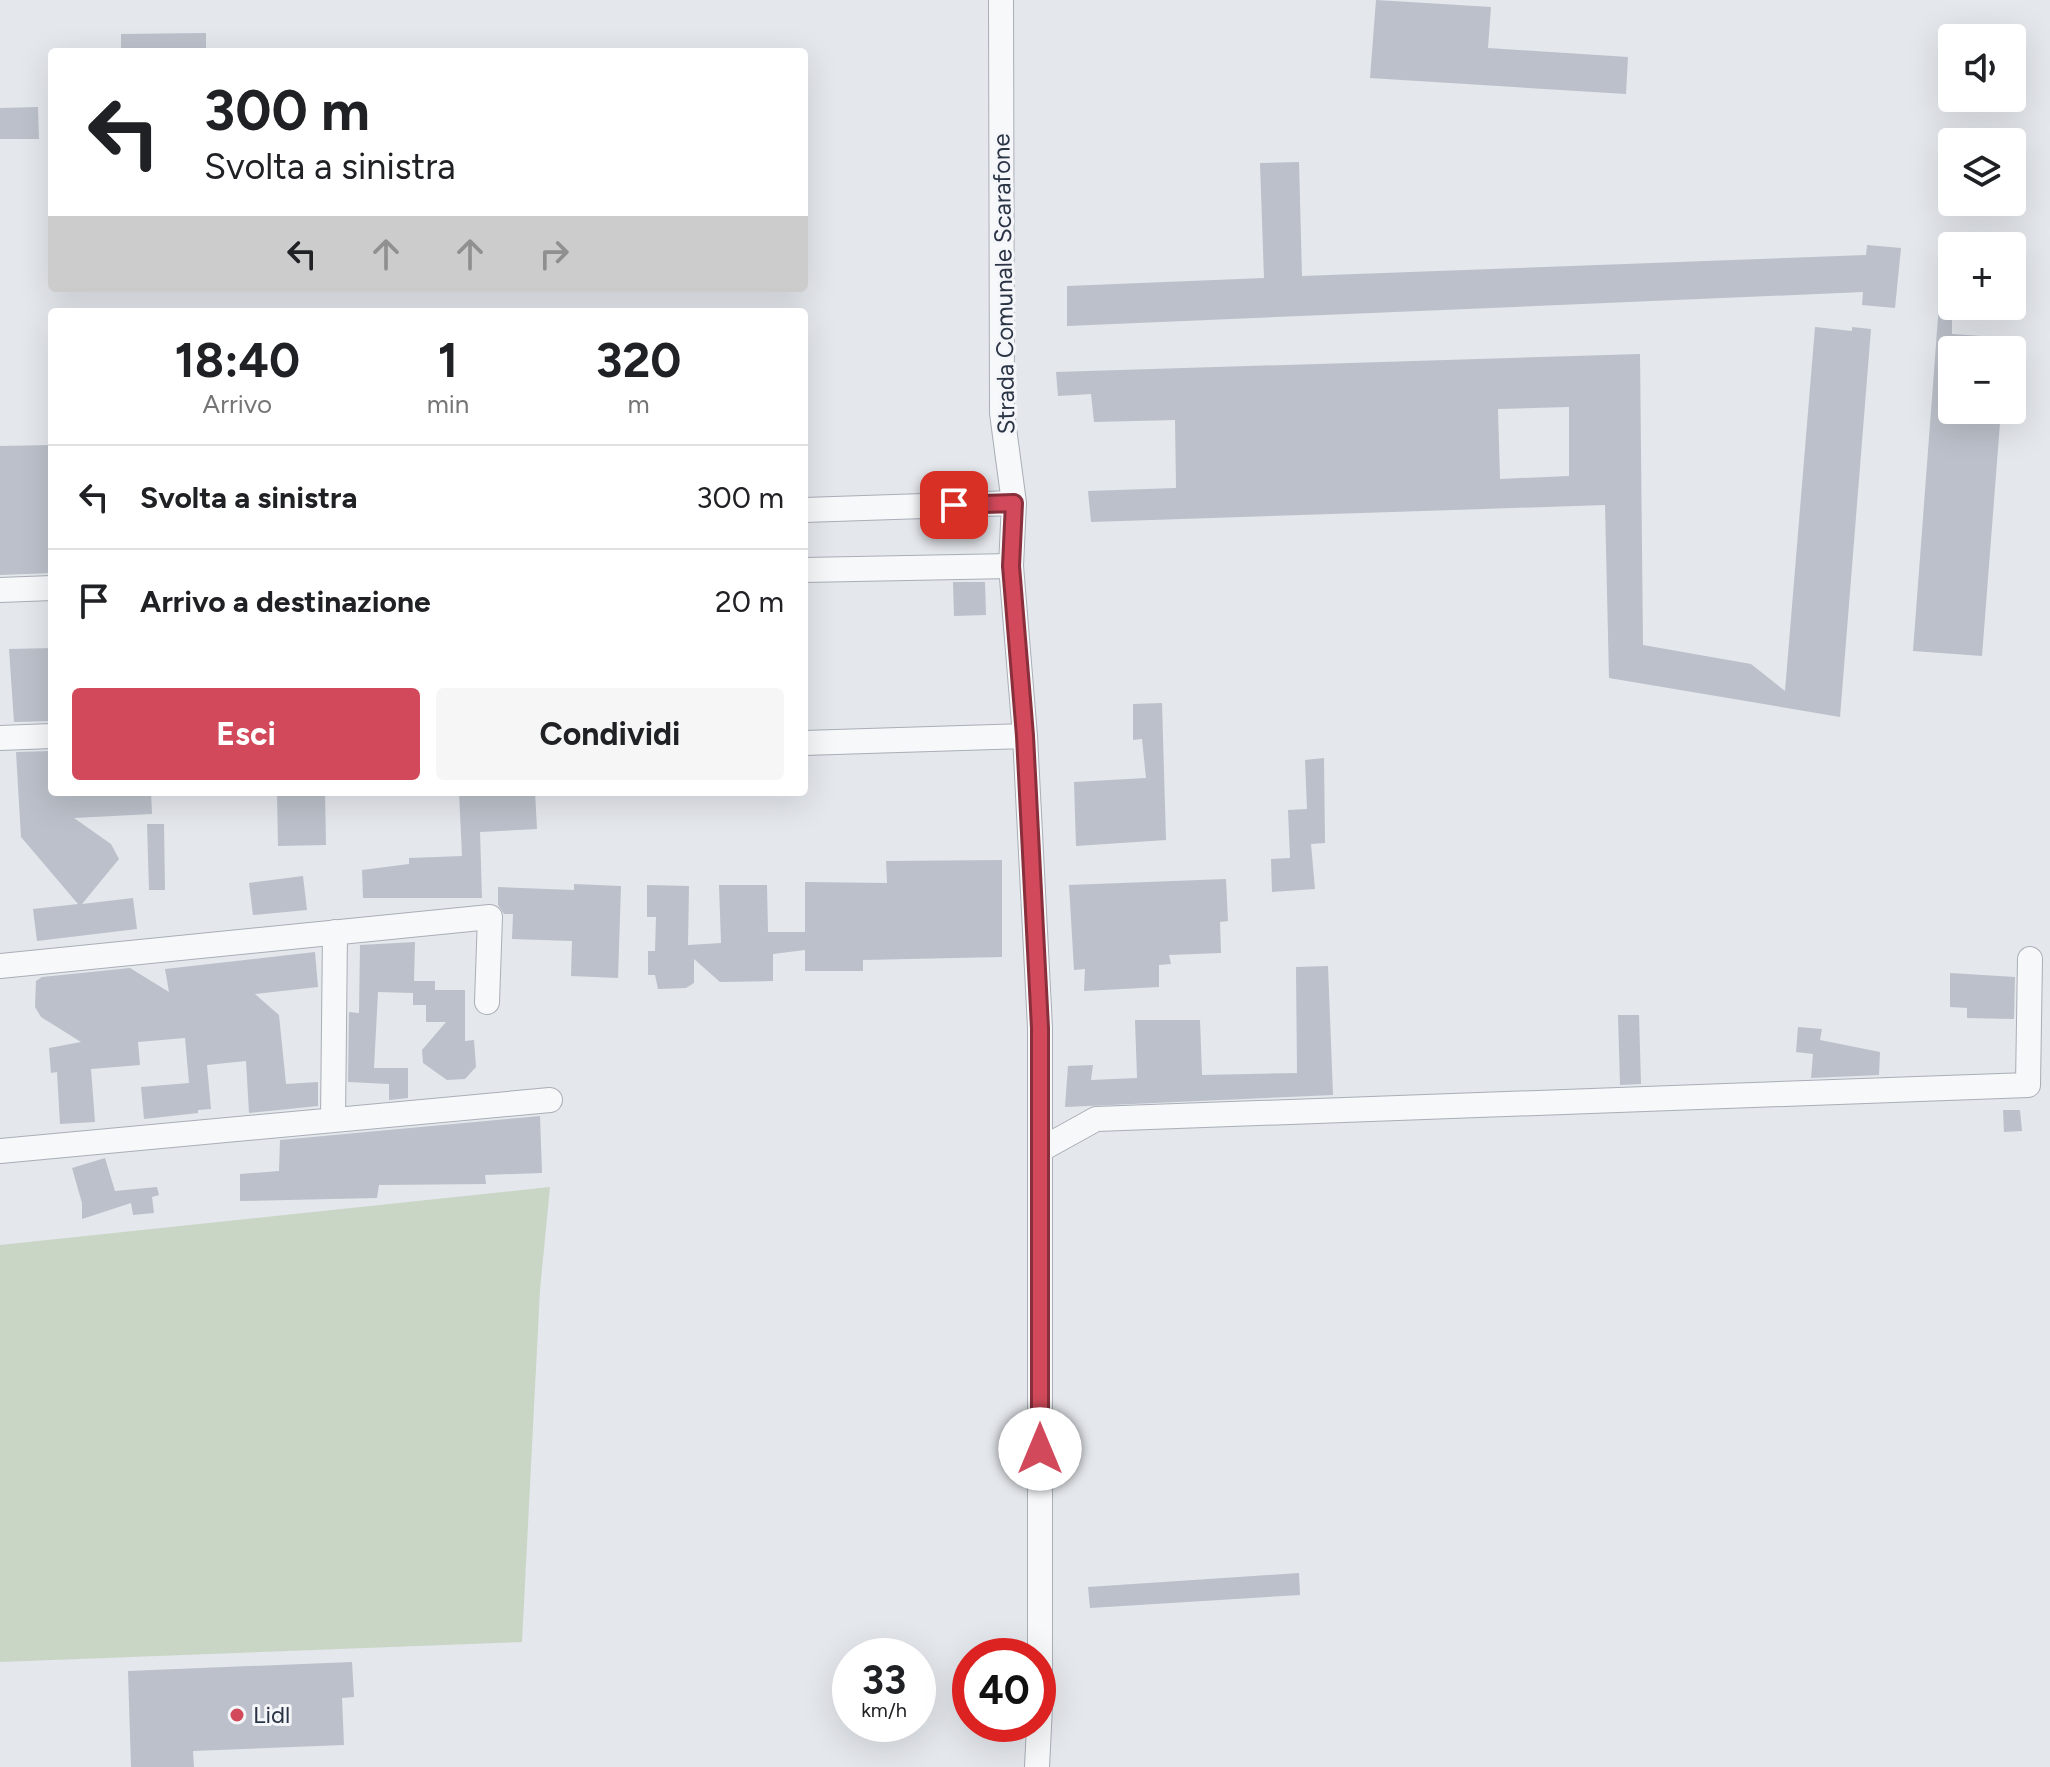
<!DOCTYPE html>
<html lang="it">
<head>
<meta charset="utf-8">
<style>
	:root { --surface:#fff; --page:#f6f6f6; --text:#202124; --muted:#757577; --line:#e0e0e0; --accent:#d1495b }
	body { margin:0; font-family:Figtree,sans-serif; background:var(--page); color:var(--text); height:100vh; display:flex; flex-direction:column; font-size:30px; white-space:nowrap }
	* { box-sizing:border-box; margin:0 }
	p { font-size:26px; color:var(--muted) }
	.icon { flex:none; width:44px; height:44px; fill:none; stroke:currentColor; stroke-width:2; stroke-linecap:round; stroke-linejoin:round }
	.map { position:relative; flex:1; overflow:hidden }
	.side { position:absolute; left:48px; top:308px; width:760px; height:488px; display:flex; flex-direction:column; background:var(--surface); border-radius:8px; box-shadow:0 8px 32px #0002 }
	.side>* { flex:none }
	.guide { position:absolute; left:48px; top:48px; width:760px; height:244px; border-radius:8px; box-shadow:0 8px 32px #0002; background:#fff; color:var(--text); overflow:hidden }
	.buttons { position:absolute; left:1938px; top:24px; display:grid; gap:16px }
	.buttons a { display:grid; place-items:center; width:88px; height:88px; border-radius:8px; background:var(--surface); box-shadow:0 8px 32px #0002; font-size:40px }
	.speed { position:absolute; left:832px; top:1638px; display:flex; gap:16px; font-size:40px; font-weight:700; text-align:center }
	.speed>* { display:grid; place-content:center; width:104px; height:104px; border-radius:50%; background:var(--surface); box-shadow:0 8px 32px #0002; line-height:1 }
	.speed small { font-size:20px; font-weight:400 }
	.speed .limit { border:12px solid #d22; background:#fff; color:#111 }
	.pin { position:absolute; display:grid; place-items:center; width:68px; height:68px; color:#fff; margin:-34px; border-radius:16px; box-shadow:0 4px 12px #0006 }
	.me { position:absolute; width:88px; margin:-44px; rotate:0deg; stroke-linejoin:round; filter:drop-shadow(0 0 6px #0008) }
	.turn { display:flex; align-items:center; gap:28px; height:168px; padding:0 24px; font-size:36px }
	.turn .icon { width:104px; height:104px; stroke-width:2.5 }
	.turn b { display:block; font-size:56px; line-height:68px }
	.lanes { display:flex; align-items:center; height:76px; padding:0 24px; background:#0003; justify-content:center; gap:40px; direction:ltr }
	.lanes .off { opacity:.35 }
	.eta { display:flex; justify-content:space-evenly; align-items:center; height:136px; text-align:center }
	.eta b { font-size:48px; font-weight:700; line-height:56px }
	.button { display:flex; gap:16px; margin-top:auto; padding:16px 24px }
	.button a { flex:1; height:92px; border-radius:8px; background:var(--accent); color:#fff; font-size:32px; font-weight:700; line-height:92px; text-align:center }
	.button a+a { background:var(--page); color:var(--text) }
	ul { padding:0; list-style:none }
	li { display:flex; align-items:center; gap:24px; height:104px; padding:0 24px; border-top:2px solid var(--line) }
	li div { flex:1 }
	li b { display:block; font-size:30px }
	li em { font-style:normal }
	.map>svg:first-child { display:block }
	.green { fill:#c9d6c5 }
	.building { fill:#bbc0ca; fill-rule:evenodd }
	.lines { fill:none; stroke-linecap:round; stroke-linejoin:round }
	.minor-casing { stroke:#a9aeb7; stroke-width:26 }
	.minor { stroke:#f7f8fa; stroke-width:24 }
	.route-casing { stroke:#882f3b; stroke-width:20 }
	.route { stroke:#d1495b; stroke-width:14 }
	.poi-dot { fill:#d1495b; stroke:#f4f6f9; stroke-width:3 }
	.labels { text-anchor:middle; stroke-width:6; stroke-linejoin:round; paint-order:stroke }
	.street-label { font-size:24px; fill:#2b3445; stroke:#f4f6f9 }
	.poi-label { font-size:24px; fill:#2b3445; stroke:#f4f6f9; text-anchor:start }
</style>
</head>
<body>
<div class="map">
<svg width="2050" height="1767" viewBox="0 0 2050 1767">
	<rect width="100%" height="100%" fill="#e4e7ec"/>
	<path class="green" d="M 550,1187 L 540,1290 L 522,1642 L 0,1662 L 0,1245 Z"/>
	<path class="building" d="M 1376,0 L 1491,7 L 1488,48 L 1628,57 L 1626,94 L 1370,78 Z
		M 206,33 L 206,52 L 121,52 L 121,34 Z
		M 38,107 L 39,139 L 0,139 L 0,108 Z
		M 1299,162 L 1302,276 L 1866,255 L 1867,245 L 1901,248 L 1895,308 L 1862,305 L 1863,292 L 1067,326 L 1067,286 L 1264,278 L 1260,163 Z
		M 1939,304 L 1952,304 L 1952,334 L 1996,337 L 1995,350 L 1952,350 L 1952,410 L 2001,410 L 1982,656 L 1913,651 Z
		M 1815,327 L 1852,331 L 1852,327 L 1871,329 L 1840,717 L 1609,678 L 1605,505 L 1091,522 L 1088,491 L 1176,488 L 1175,420 L 1094,422 L 1091,394 L 1058,396 L 1056,372 L 1640,354 L 1643,645 L 1751,664 L 1785,691 ZM 1569,407 L 1569,476 L 1500,479 L 1498,409 Z
		M 52,445 L 52,573 L 0,575 L 0,446 Z
		M 953,582 L 985,582 L 986,615 L 954,616 Z
		M 52,648 L 52,721 L 14,722 L 9,649 Z
		M 1162,703 L 1166,840 L 1076,846 L 1074,782 L 1146,778 L 1142,739 L 1133,740 L 1133,704 Z
		M 52,751 L 52,792 L 151,792 L 152,814 L 74,818 L 111,844 L 119,859 L 82,904 L 133,898 L 137,929 L 37,941 L 33,909 L 78,904 L 21,837 L 16,752 Z
		M 1324,758 L 1325,843 L 1311,844 L 1315,889 L 1272,892 L 1271,859 L 1290,858 L 1288,810 L 1307,809 L 1305,760 Z
		M 277,792 L 325,792 L 326,845 L 278,846 Z
		M 459,792 L 535,792 L 537,829 L 480,832 L 482,898 L 363,898 L 362,870 L 409,864 L 409,858 L 462,856 Z
		M 147,824 L 164,824 L 165,890 L 149,890 Z
		M 1002,860 L 1002,957 L 863,960 L 863,971 L 805,971 L 805,950 L 773,954 L 773,981 L 720,982 L 694,959 L 694,983 L 686,988 L 658,989 L 655,975 L 648,975 L 648,951 L 655,951 L 656,917 L 647,917 L 647,885 L 689,886 L 688,945 L 721,943 L 719,885 L 767,885 L 768,932 L 805,932 L 805,882 L 887,883 L 886,861 Z
		M 303,876 L 307,910 L 253,915 L 249,883 Z
		M 1226,879 L 1228,921 L 1220,922 L 1221,953 L 1169,955 L 1171,964 L 1159,965 L 1159,987 L 1084,991 L 1085,969 L 1074,970 L 1069,885 Z
		M 574,884 L 621,886 L 618,978 L 571,976 L 572,941 L 512,939 L 513,914 L 504,914 L 498,905 L 498,887 L 574,890 Z
		M 415,942 L 414,981 L 435,981 L 435,990 L 465,990 L 465,1041 L 474,1040 L 476,1067 L 465,1079 L 447,1080 L 423,1063 L 422,1050 L 446,1022 L 426,1022 L 426,1005 L 413,1005 L 413,993 L 378,992 L 374,1068 L 408,1068 L 408,1098 L 389,1100 L 389,1084 L 348,1082 L 349,1012 L 359,1013 L 360,945 Z
		M 315,952 L 318,987 L 255,994 L 279,1015 L 286,1084 L 318,1082 L 318,1106 L 249,1113 L 246,1061 L 207,1065 L 211,1109 L 198,1110 L 198,1113 L 144,1119 L 141,1087 L 189,1083 L 185,1038 L 138,1042 L 140,1065 L 91,1069 L 95,1122 L 60,1124 L 57,1072 L 51,1073 L 49,1048 L 81,1042 L 41,1017 L 35,1007 L 36,981 L 42,977 L 130,968 L 169,992 L 165,969 Z
		M 1328,966 L 1333,1095 L 1065,1107 L 1068,1066 L 1093,1065 L 1091,1080 L 1137,1078 L 1135,1020 L 1200,1020 L 1202,1075 L 1297,1073 L 1296,967 Z
		M 1950,973 L 2015,977 L 2014,1019 L 1967,1018 L 1967,1008 L 1950,1007 Z
		M 1618,1015 L 1639,1015 L 1641,1084 L 1620,1085 Z
		M 1798,1027 L 1822,1029 L 1820,1040 L 1880,1052 L 1879,1075 L 1811,1078 L 1813,1054 L 1796,1052 Z
		M 2003,1110 L 2020,1110 L 2022,1131 L 2004,1132 Z
		M 540,1116 L 542,1173 L 485,1175 L 486,1184 L 379,1185 L 377,1198 L 240,1201 L 240,1174 L 279,1171 L 280,1140 Z
		M 105,1158 L 115,1191 L 157,1187 L 159,1195 L 152,1197 L 154,1213 L 133,1215 L 131,1203 L 82,1219 L 82,1203 L 72,1168 Z
		M 1299,1573 L 1300,1595 L 1090,1608 L 1088,1587 Z
		M 352,1662 L 354,1697 L 342,1698 L 344,1745 L 193,1751 L 194,1767 L 131,1767 L 128,1671 Z"/>
	<g class="lines">
		<g class="minor-casing">
			<path id="minor" d="M 1001,0 L 1002,413 L 1014,503 L 1011,566 L 1025,736 L 1040,1028 L 1040,1706 L 1037,1767
				M 804,510 L 1014,503
				M 804,570 L 1011,566
				M 0,590 L 52,588
				M 0,738 L 52,736
				M 804,743 L 1025,736
				M 0,966 L 490,917 L 487,1002
				M 333,1120 L 335,932
				M 1040,1150 L 1096,1119 L 2028,1085 L 2030,959
				M 0,1151 L 550,1100"/>
		</g>
		<use href="#minor" class="minor"/>
	</g>
	<g class="lines">
		<g class="route-casing">
			<path id="route" d="M 954,505 L 1014,503 L 1011,566 L 1025,736 L 1040,1028 L 1040,1449"/>
		</g>
		<use href="#route" class="route"/>
	</g>
	<circle class="poi-dot" cx="237" cy="1715" r="8"/>
	<g class="labels">
		<g class="street-label">
			<text transform="translate(1004 284) rotate(-91)" y="8">Strada Comunale Scarafone</text>
		</g>
		<g class="poi-label">
			<text x="253" y="1723">Lidl</text>
		</g>
	</g>
</svg>
<div class="buttons">
<a><svg class="icon" aria-label="sound" viewBox="0 0 24 24"><path d="M4 9h4l5-4v14l-5-4H4zM17 9q2 3 0 6"/></svg></a>
<a><svg class="icon" aria-label="layers" viewBox="0 0 24 24"><path d="M12 4l9 5-9 5-9-5zM3 14l9 5 9-5"/></svg></a>
<a>+</a>
<a>−</a>
</div>
<div class="speed"><div>33<small>km/h</small></div><div class="limit">40</div></div>
<div class="pin" style="left:954px;top:505px;background:#d93025"><svg class="icon" aria-label="arrive" viewBox="0 0 24 24"><path d="M6 21V4h12l-3 4 3 4H6"/></svg></div>
<svg class="me" style="left:1040px;top:1449px" viewBox="-20 -20 40 40"><circle r="19" fill="#fff"/><path d="M0-13L10 11 0 6-10 11z" fill="#d1495b"/></svg>
<div class="guide">
<div class="turn"><svg class="icon" aria-label="left" viewBox="0 0 24 24"><path d="M17 20v-9H6M10 6l-5 5 5 5"/></svg><div><b>300 m</b>Svolta a sinistra</div></div>
<div class="lanes"><svg class="icon" aria-label="left" viewBox="0 0 24 24"><path d="M17 20v-9H6M10 6l-5 5 5 5"/></svg><svg class="icon off" aria-label="ahead" viewBox="0 0 24 24"><path d="M12 20V5M6 11l6-6 6 6"/></svg><svg class="icon off" aria-label="ahead" viewBox="0 0 24 24"><path d="M12 20V5M6 11l6-6 6 6"/></svg><svg class="icon off" aria-label="right" viewBox="0 0 24 24"><path d="M7 20v-9h11M14 6l5 5-5 5"/></svg></div>
</div>
<section class="side">
<div class="eta">
<div><b>18:40</b><p>Arrivo</p></div>
<div><b>1</b><p>min</p></div>
<div><b>320</b><p>m</p></div>
</div>
<ul>
<li><svg class="icon" aria-label="left" viewBox="0 0 24 24"><path d="M17 20v-9H6M10 6l-5 5 5 5"/></svg><div><b>Svolta a sinistra</b></div><em>300 m</em></li>
<li><svg class="icon" aria-label="arrive" viewBox="0 0 24 24"><path d="M6 21V4h12l-3 4 3 4H6"/></svg><div><b>Arrivo a destinazione</b></div><em>20 m</em></li>
</ul>
<div class="button"><a>Esci</a><a>Condividi</a></div>
</section>
</div>
</body>
</html>
